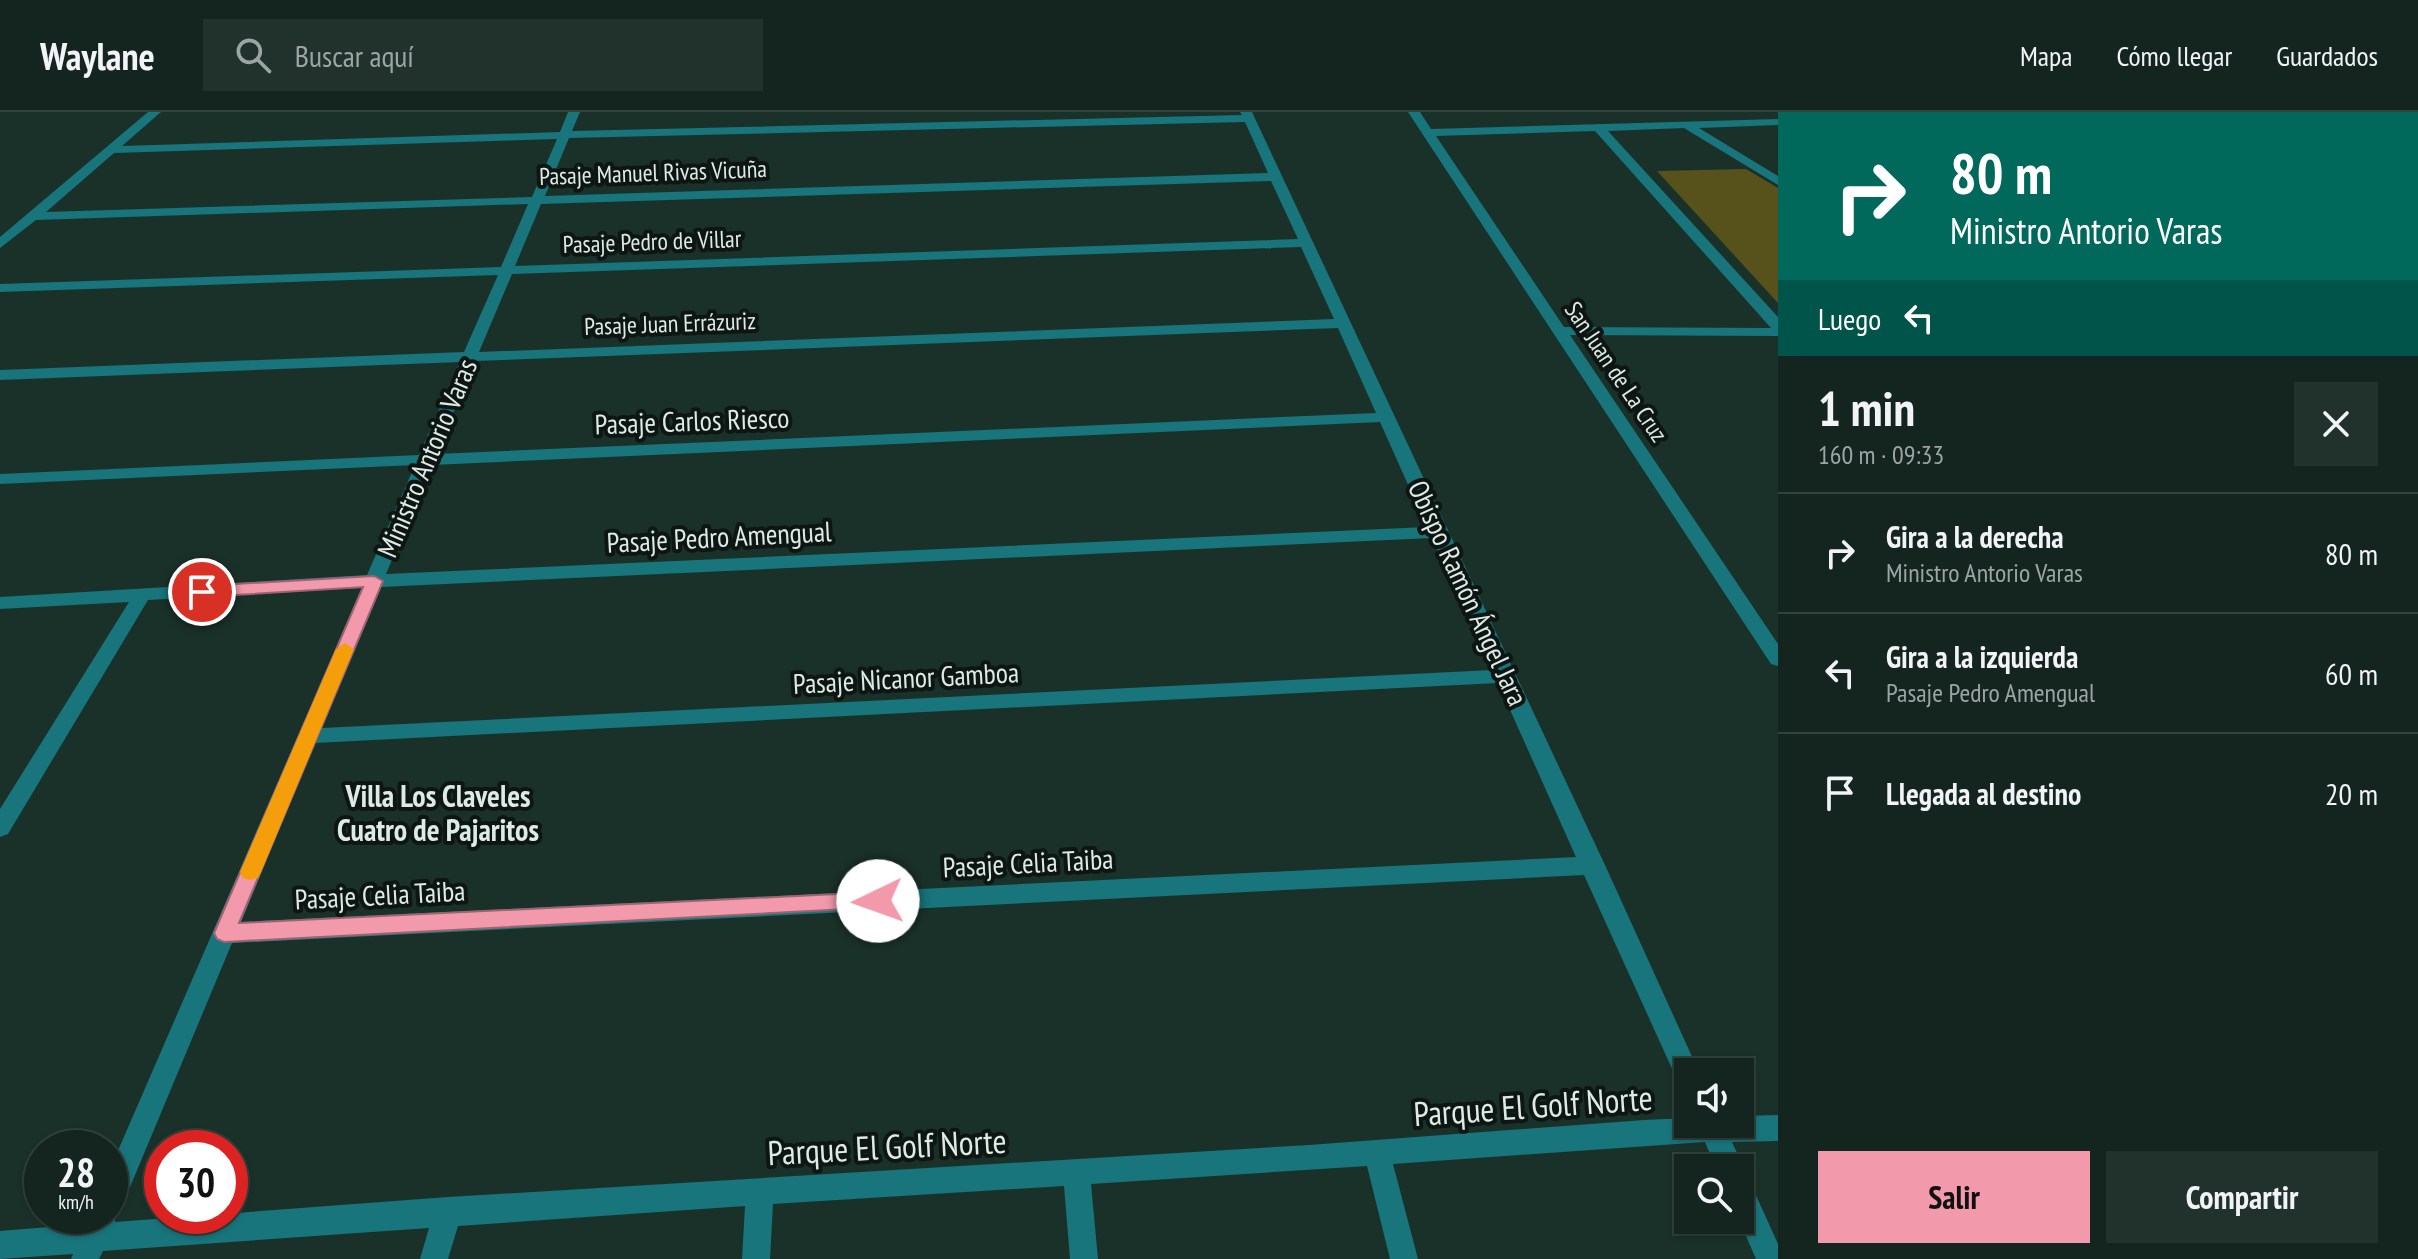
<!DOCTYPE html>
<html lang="es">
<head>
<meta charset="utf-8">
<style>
	:root { --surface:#14251f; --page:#21312c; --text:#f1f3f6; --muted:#9da5a4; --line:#33423d; --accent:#f29aac }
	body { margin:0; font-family:"PT Sans Narrow",sans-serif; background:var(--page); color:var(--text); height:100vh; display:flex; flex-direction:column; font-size:30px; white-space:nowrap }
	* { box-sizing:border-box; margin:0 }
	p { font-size:26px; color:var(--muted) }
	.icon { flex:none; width:44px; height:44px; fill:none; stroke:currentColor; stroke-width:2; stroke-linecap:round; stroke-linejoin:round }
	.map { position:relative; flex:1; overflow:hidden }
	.sheet { display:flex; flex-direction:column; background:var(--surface); width:640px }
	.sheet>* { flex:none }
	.top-card { background:#00695c; color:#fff; overflow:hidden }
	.fabs { position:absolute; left:1674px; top:946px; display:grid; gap:16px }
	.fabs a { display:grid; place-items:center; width:80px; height:80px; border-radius:0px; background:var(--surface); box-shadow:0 2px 6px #0004,0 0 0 2px var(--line); font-size:40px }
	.speed { position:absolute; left:24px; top:1018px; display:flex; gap:16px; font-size:40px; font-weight:700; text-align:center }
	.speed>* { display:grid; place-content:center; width:104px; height:104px; border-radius:50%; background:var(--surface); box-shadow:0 2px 6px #0004,0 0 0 2px var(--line); line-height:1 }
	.speed small { font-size:20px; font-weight:400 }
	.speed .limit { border:12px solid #d22; background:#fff; color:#111 }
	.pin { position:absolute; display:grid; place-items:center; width:68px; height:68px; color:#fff; margin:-34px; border:4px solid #fff; border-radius:50%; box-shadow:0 2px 8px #0007 }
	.me { position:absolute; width:88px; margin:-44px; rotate:267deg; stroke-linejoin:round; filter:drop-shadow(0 0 6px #0008) }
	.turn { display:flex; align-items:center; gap:28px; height:168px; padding:0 40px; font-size:36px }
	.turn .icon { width:104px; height:104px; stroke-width:2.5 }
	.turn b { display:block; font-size:56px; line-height:68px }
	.then { display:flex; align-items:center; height:76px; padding:0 40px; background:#0003; gap:16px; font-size:30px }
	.round { display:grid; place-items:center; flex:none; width:84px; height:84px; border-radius:0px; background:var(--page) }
	.head { display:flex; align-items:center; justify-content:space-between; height:136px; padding:0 40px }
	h1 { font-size:48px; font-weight:600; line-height:60px }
	.button { display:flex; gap:16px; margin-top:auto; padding:16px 40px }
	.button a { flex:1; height:92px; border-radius:0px; background:var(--accent); color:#111; font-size:32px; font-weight:600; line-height:92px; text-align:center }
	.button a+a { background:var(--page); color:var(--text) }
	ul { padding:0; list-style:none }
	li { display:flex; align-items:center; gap:24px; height:120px; padding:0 40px; border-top:2px solid var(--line) }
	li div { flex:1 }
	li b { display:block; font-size:30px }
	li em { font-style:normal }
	header { display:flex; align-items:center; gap:48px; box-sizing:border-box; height:112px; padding:0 40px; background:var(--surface); border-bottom:2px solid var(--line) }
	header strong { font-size:38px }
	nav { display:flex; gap:44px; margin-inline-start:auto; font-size:28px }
	.search { width:560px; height:72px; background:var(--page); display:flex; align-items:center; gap:20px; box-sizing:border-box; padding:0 28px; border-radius:0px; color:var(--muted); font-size:30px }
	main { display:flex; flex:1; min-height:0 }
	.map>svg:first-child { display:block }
	.green { fill:#57521c }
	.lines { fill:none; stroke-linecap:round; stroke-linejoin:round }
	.street { fill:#17757b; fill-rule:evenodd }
	.route { fill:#f29aac; stroke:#9d6470; stroke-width:2 }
	.slow { fill:#f59e0b }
	.labels { text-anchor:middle; stroke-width:8; stroke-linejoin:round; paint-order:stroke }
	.far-street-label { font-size:24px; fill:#ddeae5; stroke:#0d1613 }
	.street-label { font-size:28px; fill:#ddeae5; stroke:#0d1613 }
	.neighbourhood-label { font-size:30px; font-weight:bold; fill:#ddeae5; stroke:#0d1613 }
	.near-street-label { font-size:34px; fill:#ddeae5; stroke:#0d1613 }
</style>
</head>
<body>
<header>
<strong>Waylane</strong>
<div class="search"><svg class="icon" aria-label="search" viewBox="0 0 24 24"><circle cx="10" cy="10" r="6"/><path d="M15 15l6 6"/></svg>Buscar aquí</div>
<nav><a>Mapa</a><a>Cómo llegar</a><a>Guardados</a></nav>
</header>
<main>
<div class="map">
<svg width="1778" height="1147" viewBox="0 0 1778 1147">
	<rect width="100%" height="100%" fill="#1a3129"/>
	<path class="green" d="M 1746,57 L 1778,76 L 1778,191 L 1657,59 Z"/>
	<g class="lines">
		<path class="street" d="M 148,0 L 161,0 L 122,34 L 560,20 L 568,0 L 580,0 L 572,19 L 1242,3 L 1240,0 L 1252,0 L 1605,753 L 1699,960 L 1688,960 L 1688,976 L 1679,972 L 1584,763 L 232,831 L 120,1099 L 116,1100 L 115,1110 L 448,1085 L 1309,1033 L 1644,1008 L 1688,1006 L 1688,1012 L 1740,1012 L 1740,1004 L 1778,1003 L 1778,1029 L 1732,1030 L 1744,1056 L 1740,1064 L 1740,1056 L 1716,1056 L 1705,1030 L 1393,1052 L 1418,1147 L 1390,1147 L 1367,1054 L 1091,1072 L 1098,1147 L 1070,1147 L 1064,1074 L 773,1092 L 770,1147 L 742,1147 L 745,1094 L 458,1114 L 448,1147 L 420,1147 L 429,1116 L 103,1139 L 99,1147 L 71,1147 L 73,1142 L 0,1147 L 0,1119 L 86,1112 L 90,1104 L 110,1104 L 110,1057 L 362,476 L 148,488 L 8,722 L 0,725 L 0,697 L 129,490 L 0,497 L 0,485 L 367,463 L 415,353 L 0,372 L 0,362 L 419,343 L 460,250 L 0,268 L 0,258 L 464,240 L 498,163 L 0,180 L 0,172 L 501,155 L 528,92 L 36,108 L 0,136 L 0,125 ZM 1245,10 L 1268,61 L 545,84 L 569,26 ZM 557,27 L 532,85 L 46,100 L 114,41 ZM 1271,69 L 1298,127 L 515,154 L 541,92 ZM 1301,135 L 1334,207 L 479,240 L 512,162 ZM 1338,216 L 1376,301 L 436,342 L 475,249 ZM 1380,310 L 1427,415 L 386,462 L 432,353 ZM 1432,426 L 1492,558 L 322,616 L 381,475 ZM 1498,571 L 1576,745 L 241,810 L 315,631 Z
			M 1408,0 L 1420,0 L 1431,17 L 1778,7 L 1778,13 L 1699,16 L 1778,64 L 1778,73 L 1684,16 L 1608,19 L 1778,205 L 1778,224 L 1570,223 L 1778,532 L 1778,554 L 1771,552 ZM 1595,19 L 1771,216 L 1564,215 L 1436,24 Z
			M 1740,1066 L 1750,1070 L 1778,1132 L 1778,1147 L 1756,1147 L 1739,1108 Z"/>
	</g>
	<path class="route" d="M 374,464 L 383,469 L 239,811 L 878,780 L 886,782 L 889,789 L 886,795 L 224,830 L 217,827 L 214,821 L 363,475 L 202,485 L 193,480 L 202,474 Z"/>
	<path class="slow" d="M 345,531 L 354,537 L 261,760 L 258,766 L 250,768 L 243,766 L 240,760 L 336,537 Z"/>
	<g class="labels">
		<g class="far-street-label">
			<text transform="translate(653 61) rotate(-2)" y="8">Pasaje Manuel Rivas Vicuña</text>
			<text transform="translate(652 130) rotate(-2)" y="8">Pasaje Pedro de Villar</text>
			<text transform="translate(670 212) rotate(-2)" y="8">Pasaje Juan Errázuriz</text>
			<text transform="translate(1616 260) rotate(56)" y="8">San Juan de La Cruz</text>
		</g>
		<g class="street-label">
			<text transform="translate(692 309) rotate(-2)" y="10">Pasaje Carlos Riesco</text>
			<text transform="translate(427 346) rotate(-67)" y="10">Ministro Antorio Varas</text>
			<text transform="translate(719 425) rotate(-3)" y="10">Pasaje Pedro Amengual</text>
			<text transform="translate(1468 481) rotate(65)" y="10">Obispo Ramón Ángel Jara</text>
			<text transform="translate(906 566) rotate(-3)" y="10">Pasaje Nicanor Gamboa</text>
			<text transform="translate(1028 751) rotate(-3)" y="10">Pasaje Celia Taiba</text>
			<text transform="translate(380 783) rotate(-3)" y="10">Pasaje Celia Taiba</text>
		</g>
		<g class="neighbourhood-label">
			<text x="438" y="695">Villa Los Claveles<tspan x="438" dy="34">Cuatro de Pajaritos</tspan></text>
		</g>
		<g class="near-street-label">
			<text transform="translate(1533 994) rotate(-4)" y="12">Parque El Golf Norte</text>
			<text transform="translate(887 1035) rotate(-3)" y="12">Parque El Golf Norte</text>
		</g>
	</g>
</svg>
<div class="fabs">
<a><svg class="icon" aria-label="sound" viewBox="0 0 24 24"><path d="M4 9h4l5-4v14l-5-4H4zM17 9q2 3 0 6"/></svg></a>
<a><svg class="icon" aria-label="search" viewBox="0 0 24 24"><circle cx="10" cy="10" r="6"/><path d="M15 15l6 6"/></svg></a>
</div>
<div class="speed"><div>28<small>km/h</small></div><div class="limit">30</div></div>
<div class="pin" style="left:202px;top:480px;background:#d93025"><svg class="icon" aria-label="arrive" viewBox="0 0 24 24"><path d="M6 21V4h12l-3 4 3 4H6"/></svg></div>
<svg class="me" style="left:878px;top:789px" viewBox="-20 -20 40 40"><circle r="19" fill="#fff"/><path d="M0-13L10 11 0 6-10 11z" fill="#f29aac"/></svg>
</div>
<section class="sheet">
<div class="top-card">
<div class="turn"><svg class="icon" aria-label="right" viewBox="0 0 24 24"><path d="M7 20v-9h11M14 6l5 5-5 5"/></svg><div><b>80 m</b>Ministro Antorio Varas</div></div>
<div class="then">Luego<svg class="icon" aria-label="left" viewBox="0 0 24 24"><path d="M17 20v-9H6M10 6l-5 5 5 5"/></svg></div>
</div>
<div class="head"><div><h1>1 min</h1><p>160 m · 09:33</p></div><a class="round"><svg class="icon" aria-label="close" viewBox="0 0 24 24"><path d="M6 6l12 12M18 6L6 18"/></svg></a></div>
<ul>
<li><svg class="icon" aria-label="right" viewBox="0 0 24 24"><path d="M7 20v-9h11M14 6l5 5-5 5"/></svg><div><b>Gira a la derecha</b><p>Ministro Antorio Varas</p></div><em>80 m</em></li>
<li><svg class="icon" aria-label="left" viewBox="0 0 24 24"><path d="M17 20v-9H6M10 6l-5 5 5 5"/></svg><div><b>Gira a la izquierda</b><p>Pasaje Pedro Amengual</p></div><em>60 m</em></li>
<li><svg class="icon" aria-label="arrive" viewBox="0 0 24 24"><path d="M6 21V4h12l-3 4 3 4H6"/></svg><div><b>Llegada al destino</b></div><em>20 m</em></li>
</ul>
<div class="button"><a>Salir</a><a>Compartir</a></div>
</section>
</main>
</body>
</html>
